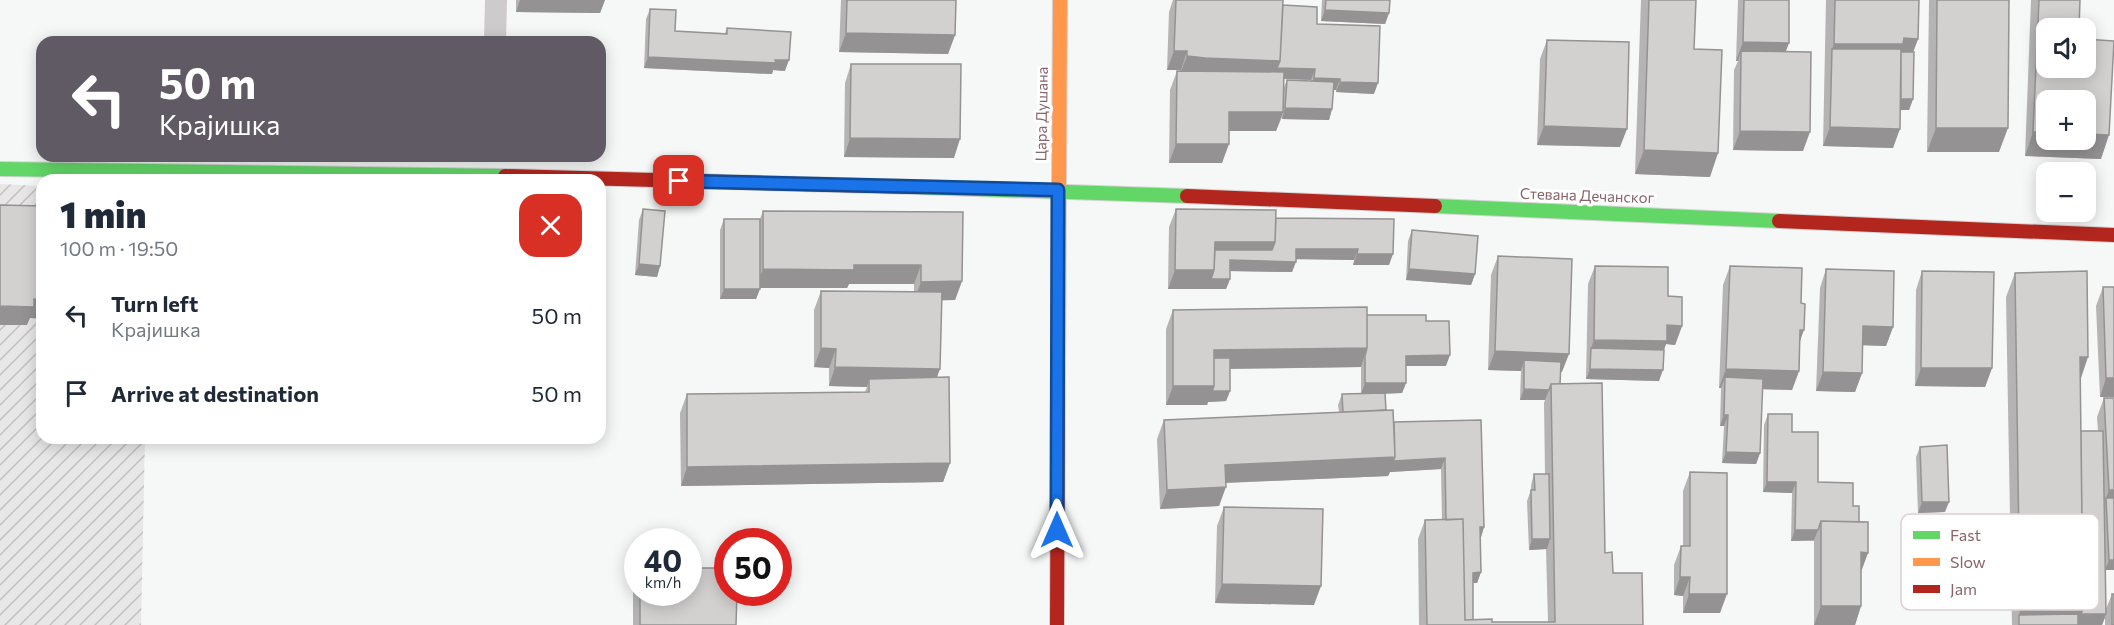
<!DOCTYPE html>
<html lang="en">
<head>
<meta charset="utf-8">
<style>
	:root { --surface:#fff; --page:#f6f6f7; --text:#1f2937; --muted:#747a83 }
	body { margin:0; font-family:Commissioner,sans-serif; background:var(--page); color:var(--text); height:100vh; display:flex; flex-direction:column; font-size:22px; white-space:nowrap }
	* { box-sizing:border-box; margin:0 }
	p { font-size:20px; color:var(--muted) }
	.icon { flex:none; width:33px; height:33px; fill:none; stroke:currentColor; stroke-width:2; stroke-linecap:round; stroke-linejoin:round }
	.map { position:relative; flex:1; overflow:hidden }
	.sheet { position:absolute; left:36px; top:174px; width:570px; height:270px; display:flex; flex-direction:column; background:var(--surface); border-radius:18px; box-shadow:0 3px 15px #0003 }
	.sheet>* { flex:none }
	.guide { position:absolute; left:36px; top:36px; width:570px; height:126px; border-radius:18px; box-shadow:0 3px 15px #0003; background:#605a64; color:#fff; overflow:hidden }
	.buttons { position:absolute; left:2036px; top:18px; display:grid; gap:12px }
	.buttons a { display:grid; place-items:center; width:60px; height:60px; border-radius:12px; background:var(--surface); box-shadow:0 3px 15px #0003; font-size:30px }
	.speed { position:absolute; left:624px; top:528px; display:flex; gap:12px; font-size:30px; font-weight:700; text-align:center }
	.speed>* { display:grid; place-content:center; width:78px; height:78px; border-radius:50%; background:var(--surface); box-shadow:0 3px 15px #0003; line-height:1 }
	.speed small { font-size:15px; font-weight:400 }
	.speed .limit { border:9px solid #d22; background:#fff; color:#111 }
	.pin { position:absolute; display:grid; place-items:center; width:51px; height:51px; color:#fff; margin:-26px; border-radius:12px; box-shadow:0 3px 9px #0006 }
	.me { position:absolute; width:66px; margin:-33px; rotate:0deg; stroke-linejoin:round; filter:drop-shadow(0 0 4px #0008) }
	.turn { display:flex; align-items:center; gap:21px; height:126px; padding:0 24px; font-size:27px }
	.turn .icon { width:78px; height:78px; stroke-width:2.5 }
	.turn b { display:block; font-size:42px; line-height:51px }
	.round { display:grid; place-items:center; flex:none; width:63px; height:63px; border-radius:18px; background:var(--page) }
	.headline { display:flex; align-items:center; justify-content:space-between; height:102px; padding:0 24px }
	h1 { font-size:36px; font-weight:800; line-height:45px }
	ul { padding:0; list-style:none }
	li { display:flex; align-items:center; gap:18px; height:78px; padding:0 24px }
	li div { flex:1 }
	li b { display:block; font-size:22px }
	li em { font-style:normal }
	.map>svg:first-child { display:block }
	.industrial { fill:url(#industrial-furrows) }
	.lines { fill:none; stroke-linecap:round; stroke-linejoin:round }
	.fast-casing { stroke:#d5d3d3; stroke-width:16 }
	.slow-casing { stroke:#d5d3d3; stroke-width:16 }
	.jam-casing { stroke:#d5d3d3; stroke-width:16 }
	.lane { stroke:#cecbcc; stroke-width:22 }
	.fast { stroke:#63d668; stroke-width:14 }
	.slow { stroke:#ff974d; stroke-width:14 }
	.jam { stroke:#b3261e; stroke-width:14 }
	.wall { fill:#b5b3b3; fill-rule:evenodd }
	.shaded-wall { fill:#949292 }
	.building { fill:#d3d0d0; stroke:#949292; stroke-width:1.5 }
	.route-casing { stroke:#114b97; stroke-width:15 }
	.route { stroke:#1a73e8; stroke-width:10 }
	.labels { text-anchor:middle; stroke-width:6; stroke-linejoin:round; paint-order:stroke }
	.street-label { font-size:15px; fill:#89646a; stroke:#fff }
	.key { fill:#fff; stroke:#dcd0d2; stroke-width:1.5 }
	.key-label { font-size:16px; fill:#89646a }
</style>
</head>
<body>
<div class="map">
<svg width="2114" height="625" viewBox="0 0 2114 625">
	<defs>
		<pattern id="industrial-furrows" width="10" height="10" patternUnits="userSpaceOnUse" patternTransform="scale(1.5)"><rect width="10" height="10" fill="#e8e7e7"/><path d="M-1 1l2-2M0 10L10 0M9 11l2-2" fill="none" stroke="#c2bfbf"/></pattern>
	</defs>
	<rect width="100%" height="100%" fill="#f6f7f7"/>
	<path class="industrial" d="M 0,184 L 42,186 L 42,438 L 145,438 L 141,625 L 0,625 Z"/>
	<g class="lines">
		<g class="fast-casing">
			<path id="fast" d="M 0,169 L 505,176
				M 916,187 L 1187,196
				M 1435,206 L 1779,221"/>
		</g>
		<g class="slow-casing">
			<path id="slow" d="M 1058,368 L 1060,0"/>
		</g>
		<g class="jam-casing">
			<path id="jam" d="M 505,176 L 916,187
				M 1187,196 L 1435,206
				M 1779,221 L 2114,235
				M 1057,625 L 1058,368"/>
		</g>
		<path class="lane" d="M 495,42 L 496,0"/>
		<use href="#fast" class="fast"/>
		<use href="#slow" class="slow"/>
		<use href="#jam" class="jam"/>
	</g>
	<path class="wall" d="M 516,0 L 605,0 L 600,13 L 516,12 Z
		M 841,0 L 956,0 L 955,35 L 948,54 L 839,52 Z
		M 1173,0 L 1283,0 L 1283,5 L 1317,24 L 1374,94 L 1336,92 L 1336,90 L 1333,89 L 1332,109 L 1329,120 L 1282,119 L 1282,117 L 1276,131 L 1229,131 L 1222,163 L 1169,163 L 1170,90 L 1177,71 L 1180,71 L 1181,70 L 1167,70 L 1169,12 ZM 1283,79 L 1311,80 L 1311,81 L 1287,80 L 1283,89 Z
		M 1322,0 L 1390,0 L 1389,13 L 1385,24 L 1321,21 Z
		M 1641,0 L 1696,0 L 1694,49 L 1710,177 L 1635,174 Z
		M 1738,0 L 1789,0 L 1785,52 L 1803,151 L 1733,150 L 1734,70 L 1738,61 L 1736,61 Z
		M 1826,0 L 1919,0 L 1918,39 L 1913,52 L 1913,99 L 1909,110 L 1900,110 L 1893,148 L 1823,146 Z
		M 1929,0 L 2009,0 L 1999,152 L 1927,152 Z
		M 2031,0 L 2080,0 L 2046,28 L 2101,159 L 2025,156 Z
		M 650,9 L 675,31 L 725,33 L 727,28 L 785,71 L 773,70 L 772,74 L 644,68 L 646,19 Z
		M 1547,40 L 1620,147 L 1537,145 L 1540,59 Z
		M 851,64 L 954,158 L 844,157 L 845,83 Z
		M 643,209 L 660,266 L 657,277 L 635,275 L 639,220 Z
		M 1176,209 L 1276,218 L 1394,219 L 1389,265 L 1353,265 L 1354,260 L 1296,259 L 1292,272 L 1230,271 L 1230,279 L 1226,289 L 1168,289 L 1169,227 Z
		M 763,211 L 963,212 L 962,281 L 955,300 L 942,300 L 937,378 L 950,463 L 943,482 L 681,486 L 680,413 L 687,394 L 865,392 L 867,387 L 829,386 L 829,368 L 814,367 L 814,310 L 821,291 L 914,292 L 914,284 L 849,284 L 847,288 L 760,288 L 756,299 L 720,299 L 720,230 L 724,219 L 760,219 Z
		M 1412,230 L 1475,274 L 1471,285 L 1406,280 L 1408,241 Z
		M 1498,256 L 1562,372 L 1561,372 L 1560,384 L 1605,553 L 1613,573 L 1643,625 L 1419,625 L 1418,539 L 1425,520 L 1442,520 L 1441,469 L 1390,472 L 1388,476 L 1226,483 L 1219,506 L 1160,509 L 1157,439 L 1164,420 L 1339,412 L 1338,405 L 1342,394 L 1361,394 L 1361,367 L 1230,369 L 1230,391 L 1226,401 L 1208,402 L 1207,405 L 1166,405 L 1166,329 L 1173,310 L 1367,315 L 1426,321 L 1446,366 L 1406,366 L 1406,383 L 1402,393 L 1385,394 L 1386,410 L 1394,422 L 1481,420 L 1484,527 L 1481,537 L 1481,572 L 1477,583 L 1473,583 L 1473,620 L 1492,622 L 1548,622 L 1546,549 L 1529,550 L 1527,501 L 1531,490 L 1531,485 L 1534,474 L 1545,474 L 1544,403 L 1545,400 L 1520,400 L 1521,371 L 1488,370 L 1491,275 Z
		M 1595,266 L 1668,296 L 1682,326 L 1675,345 L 1666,344 L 1664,350 L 1659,381 L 1586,379 L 1588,284 Z
		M 1730,266 L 1800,340 L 1799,371 L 1792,390 L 1762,389 L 1760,453 L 1756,464 L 1722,463 L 1724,426 L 1720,426 L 1721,388 L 1719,388 L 1723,285 Z
		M 1826,269 L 1893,327 L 1886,346 L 1863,345 L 1862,373 L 1855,392 L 1816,391 L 1820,288 Z
		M 1922,271 L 1992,368 L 1985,387 L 1915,386 L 1916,290 Z
		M 2015,273 L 2080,379 L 2081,431 L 2098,431 L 2097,417 L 2104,398 L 2114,398 L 2114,570 L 2106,570 L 2106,609 L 2112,594 L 2114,625 L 2105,625 L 2105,618 L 2102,625 L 2012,625 L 2006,297 Z
		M 2103,287 L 2114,287 L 2114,397 L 2100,397 L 2096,306 Z
		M 1768,414 L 1792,432 L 1818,482 L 1853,506 L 1859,522 L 1861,569 L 1861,606 L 1855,625 L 1814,625 L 1814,541 L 1791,541 L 1792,493 L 1763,492 L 1764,425 Z
		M 1920,447 L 1945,512 L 1918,513 L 1916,457 Z
		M 1690,472 L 1720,613 L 1683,613 L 1683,596 L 1674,595 L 1674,565 L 1681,546 L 1683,546 L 1683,491 Z
		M 1224,507 L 1314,605 L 1215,603 L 1217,526 Z
		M 638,576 L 638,592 L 688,592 L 736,625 L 633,625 L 633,587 Z"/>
	<path class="shaded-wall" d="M 520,0 L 605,0 L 600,13 L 516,12 Z
		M 1325,10 L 1389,13 L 1385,24 L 1321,21 Z
		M 846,33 L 955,35 L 948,54 L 839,52 Z
		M 1904,38 L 1918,39 L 1909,63 L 1832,49 L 1834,44 Z
		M 1743,42 L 1789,43 L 1782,62 L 1741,51 L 1738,61 L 1736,61 Z
		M 1174,51 L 1187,51 L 1181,70 L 1167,70 Z
		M 1187,56 L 1280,61 L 1315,69 L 1311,80 L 1180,74 Z
		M 648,57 L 775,60 L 789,60 L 785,71 L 773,70 L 772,74 L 644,68 Z
		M 1314,78 L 1340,79 L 1336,90 L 1310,89 Z
		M 1340,82 L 1378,83 L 1374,94 L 1336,92 Z
		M 1898,99 L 1913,99 L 1909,110 L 1894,110 Z
		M 1285,108 L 1332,109 L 1329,120 L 1282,119 Z
		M 1229,112 L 1283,112 L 1276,131 L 1223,131 Z
		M 1544,126 L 1627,129 L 1620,147 L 1537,145 Z
		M 1830,127 L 1900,129 L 1893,148 L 1823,146 Z
		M 1936,128 L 2008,128 L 1999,152 L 1927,152 Z
		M 1740,131 L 1810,132 L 1803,151 L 1733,150 Z
		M 2033,132 L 2046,132 L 2046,140 L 2085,140 L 2085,134 L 2109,135 L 2101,159 L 2025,156 Z
		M 850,138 L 960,139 L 954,158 L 844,157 Z
		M 1176,144 L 1229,144 L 1222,163 L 1169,163 Z
		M 1644,150 L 1718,153 L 1710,177 L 1635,174 Z
		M 1215,242 L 1275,242 L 1296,262 L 1292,272 L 1226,271 L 1212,260 Z
		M 1296,249 L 1358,249 L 1354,260 L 1292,259 Z
		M 1357,254 L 1393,254 L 1389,265 L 1353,265 Z
		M 639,264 L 660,266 L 657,277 L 635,275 Z
		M 854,265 L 921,265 L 914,284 L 849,284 L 847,288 L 756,288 L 763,269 Z
		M 1409,269 L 1475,274 L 1471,285 L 1406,280 Z
		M 600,270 L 604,270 L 600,281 Z
		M 1175,270 L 1214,270 L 1230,279 L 1226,289 L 1168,289 Z
		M 962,281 L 955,300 L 914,301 L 921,282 Z
		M 724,289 L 760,289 L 756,299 L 720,299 Z
		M 34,299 L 42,300 L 42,319 L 30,318 L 27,325 L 0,325 L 0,306 Z
		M 1667,325 L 1682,326 L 1675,345 L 1666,344 L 1660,360 L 1591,348 L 1594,340 Z
		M 1863,326 L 1893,327 L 1886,346 L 1856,345 Z
		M 1800,330 L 1804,330 L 1797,349 Z
		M 821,348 L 836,349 L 829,368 L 814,367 Z
		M 1367,348 L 1361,367 L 1211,369 L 1214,350 Z
		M 1495,351 L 1569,354 L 1562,372 L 1524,371 L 1524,360 L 1521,371 L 1488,370 Z
		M 1450,355 L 1446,366 L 1402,366 L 1406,356 Z
		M 2080,357 L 2088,357 L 2080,381 Z
		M 835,367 L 940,369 L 933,388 L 869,379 L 867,387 L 829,386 Z
		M 1921,368 L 1992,368 L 1985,387 L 1915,386 Z
		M 1590,369 L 1663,370 L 1659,381 L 1586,379 Z
		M 1726,369 L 1799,371 L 1792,390 L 1725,388 L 1725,377 L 1721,388 L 1719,388 Z
		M 1823,372 L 1862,373 L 1855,392 L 1816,391 Z
		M 2106,378 L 2114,378 L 2114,397 L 2100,397 Z
		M 1365,383 L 1406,383 L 1402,393 L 1361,394 Z
		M 1173,386 L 1214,386 L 1230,391 L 1226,401 L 1208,402 L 1207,405 L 1166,405 Z
		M 1524,389 L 1549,390 L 1545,400 L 1520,400 Z
		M 1724,415 L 1728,415 L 1724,426 L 1720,426 Z
		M 1726,452 L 1760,453 L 1756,464 L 1722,463 Z
		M 1395,457 L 1445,458 L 1441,469 L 1390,472 L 1388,476 L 1219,483 L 1225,465 Z
		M 950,463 L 943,482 L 681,486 L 687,467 Z
		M 1767,482 L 1796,482 L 1792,493 L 1763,492 Z
		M 1226,487 L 1219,506 L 1160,509 L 1167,490 Z
		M 2109,490 L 2114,490 L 2114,508 L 2106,498 L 2102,509 Z
		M 1922,502 L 1949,502 L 1945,512 L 1918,513 Z
		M 1480,527 L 1484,527 L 1481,537 Z
		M 1795,530 L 1818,530 L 1814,540 L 1791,541 Z
		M 1532,539 L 1550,539 L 1547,549 L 1529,550 Z
		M 1861,552 L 1868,553 L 1861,572 Z
		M 2109,560 L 2114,560 L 2114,570 L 2105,570 Z
		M 1481,572 L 1477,583 L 1469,583 L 1473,573 Z
		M 1680,577 L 1690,577 L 1683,596 L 1674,595 Z
		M 1222,584 L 1321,586 L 1314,605 L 1215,603 Z
		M 1689,594 L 1727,594 L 1720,613 L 1683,613 Z
		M 1821,606 L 1861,606 L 1855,625 L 1814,625 Z
		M 2083,609 L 2106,614 L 2102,625 L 2019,625 L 2019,615 L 2020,610 Z"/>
	<path class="building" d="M 847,0 L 956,0 L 955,35 L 846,33 Z
		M 1176,0 L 1283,0 L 1280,61 L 1205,58 L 1187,56 L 1187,51 L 1174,51 Z
		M 1326,0 L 1390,0 L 1389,13 L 1325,10 Z
		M 1649,0 L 1696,0 L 1694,49 L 1722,50 L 1718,153 L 1644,150 Z
		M 1744,0 L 1789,0 L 1789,43 L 1743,42 Z
		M 1835,0 L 1919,0 L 1918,39 L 1904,38 L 1903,44 L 1834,44 Z
		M 1937,0 L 2009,0 L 2008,128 L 1936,128 Z
		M 2039,0 L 2080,0 L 2079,28 L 2046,28 L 2046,68 L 2085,68 L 2085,39 L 2114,41 L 2109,135 L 2085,134 L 2085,100 L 2046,100 L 2046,132 L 2033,132 Z
		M 1283,5 L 1317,7 L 1317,24 L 1380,26 L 1378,83 L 1340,82 L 1340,79 L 1314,78 L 1315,69 L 1277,68 L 1280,61 Z
		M 650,9 L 676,10 L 675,31 L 727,34 L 727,28 L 791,32 L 789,60 L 775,60 L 776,63 L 648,57 Z
		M 1547,40 L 1629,42 L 1627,129 L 1544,126 Z
		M 1832,49 L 1901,49 L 1900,129 L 1830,127 Z
		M 1741,51 L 1811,52 L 1810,132 L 1740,131 Z
		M 1901,52 L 1914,52 L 1913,99 L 1901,99 Z
		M 851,64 L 961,64 L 960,139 L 850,138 Z
		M 1177,71 L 1284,72 L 1283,112 L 1229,112 L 1229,144 L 1176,144 Z
		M 1287,80 L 1334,82 L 1332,109 L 1285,108 Z
		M 600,195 L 602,195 L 604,270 L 600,270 Z
		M 0,205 L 42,206 L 42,300 L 34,299 L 34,307 L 0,306 Z
		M 643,209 L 665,211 L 660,266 L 639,264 Z
		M 1176,209 L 1276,210 L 1275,242 L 1215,242 L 1214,270 L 1175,270 Z
		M 763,211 L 963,212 L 962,281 L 921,282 L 921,265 L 854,265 L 854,270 L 763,269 Z
		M 1276,218 L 1394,219 L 1393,254 L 1357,254 L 1358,249 L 1296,249 L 1296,262 L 1230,260 L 1230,279 L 1211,279 L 1214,270 L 1215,250 L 1272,250 L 1275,242 Z
		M 724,219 L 760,219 L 760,289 L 724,289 Z
		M 1412,230 L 1478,236 L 1475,274 L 1409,269 Z
		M 1498,256 L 1572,259 L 1569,354 L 1495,351 Z
		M 1595,266 L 1668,267 L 1668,296 L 1682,297 L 1682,326 L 1667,325 L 1667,341 L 1594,340 Z
		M 1730,266 L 1802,268 L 1801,303 L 1805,304 L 1804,330 L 1800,330 L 1799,371 L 1726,369 Z
		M 1826,269 L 1894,271 L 1893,327 L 1863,326 L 1862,373 L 1823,372 Z
		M 1922,271 L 1994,272 L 1992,368 L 1921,368 Z
		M 2087,271 L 2088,357 L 2080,357 L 2083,609 L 2020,610 L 2015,273 Z
		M 2103,287 L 2114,287 L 2114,378 L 2106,378 Z
		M 821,291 L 942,292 L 940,369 L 835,367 L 836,349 L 821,348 Z
		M 1367,307 L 1367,348 L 1214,350 L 1214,386 L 1173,386 L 1173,310 Z
		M 1367,315 L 1426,315 L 1426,321 L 1449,321 L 1450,355 L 1406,356 L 1406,383 L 1365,383 L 1365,356 L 1367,348 Z
		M 1591,348 L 1664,350 L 1663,370 L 1590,369 Z
		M 1214,358 L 1230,358 L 1230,391 L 1212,391 L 1214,386 Z
		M 1524,360 L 1561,362 L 1560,384 L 1551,384 L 1549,390 L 1524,389 Z
		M 949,377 L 950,463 L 687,467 L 687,394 L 869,392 L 869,379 Z
		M 1725,377 L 1763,379 L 1760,453 L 1726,452 L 1728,415 L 1724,415 Z
		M 1602,383 L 1605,553 L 1612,552 L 1613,573 L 1642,573 L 1643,625 L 1427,625 L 1425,520 L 1463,519 L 1465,620 L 1492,619 L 1492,622 L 1555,622 L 1551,384 Z
		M 1385,393 L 1386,410 L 1343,412 L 1342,394 Z
		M 2104,398 L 2114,398 L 2114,490 L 2109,490 Z
		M 1393,410 L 1395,457 L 1225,465 L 1226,487 L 1167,490 L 1164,420 Z
		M 1768,414 L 1792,414 L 1792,432 L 1818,432 L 1818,482 L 1853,483 L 1853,506 L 1859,506 L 1859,522 L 1821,521 L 1818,530 L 1795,530 L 1796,482 L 1767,482 Z
		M 1481,420 L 1484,527 L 1480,527 L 1481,572 L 1473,573 L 1473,620 L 1465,620 L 1463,519 L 1446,520 L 1445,458 L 1393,461 L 1395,457 L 1394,422 Z
		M 2081,431 L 2103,431 L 2106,614 L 2081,614 L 2083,609 Z
		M 1947,445 L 1949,502 L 1922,502 L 1920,447 Z
		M 1690,472 L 1727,473 L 1727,594 L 1689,594 L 1690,577 L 1680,577 L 1681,546 L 1690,546 Z
		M 1534,474 L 1549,474 L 1550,539 L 1532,539 L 1531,490 L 1535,490 Z
		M 2106,498 L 2114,498 L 2114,560 L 2109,560 Z
		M 1224,507 L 1323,509 L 1321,586 L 1222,584 Z
		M 1821,521 L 1868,522 L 1868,553 L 1861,552 L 1861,606 L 1821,606 Z
		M 688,568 L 728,568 L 728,592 L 737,592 L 736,625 L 640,625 L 640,592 L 688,592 Z
		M 2112,594 L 2114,594 L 2114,625 L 2112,625 Z
		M 2078,614 L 2078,625 L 2019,625 L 2019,615 Z"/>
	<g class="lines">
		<g class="route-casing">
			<path id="route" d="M 679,181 L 1058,190 L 1057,530"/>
		</g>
		<use href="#route" class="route"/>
	</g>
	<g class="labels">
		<g class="street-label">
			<text transform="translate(1042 114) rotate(-89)" y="5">Цара Душана</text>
			<text transform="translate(1587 196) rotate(2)" y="5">Стевана Дечанског</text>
		</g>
	</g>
	<rect x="1901" y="514" width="198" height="96" rx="9" class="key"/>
	<rect x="1913" y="531" width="27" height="8" fill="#63d668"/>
	<rect x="1913" y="558" width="27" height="8" fill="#ff974d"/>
	<rect x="1913" y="585" width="27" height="8" fill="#b3261e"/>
	<g class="key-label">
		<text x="1950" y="541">Fast</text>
		<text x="1950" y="568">Slow</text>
		<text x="1950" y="595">Jam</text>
	</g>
</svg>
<div class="buttons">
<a><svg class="icon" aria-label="sound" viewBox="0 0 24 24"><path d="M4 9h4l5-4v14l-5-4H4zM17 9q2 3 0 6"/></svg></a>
<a>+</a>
<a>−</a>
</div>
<div class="speed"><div>40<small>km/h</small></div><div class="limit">50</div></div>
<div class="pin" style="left:679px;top:181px;background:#d93025"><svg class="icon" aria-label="arrive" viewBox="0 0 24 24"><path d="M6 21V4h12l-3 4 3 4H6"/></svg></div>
<svg class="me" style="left:1057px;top:530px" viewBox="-20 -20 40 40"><path d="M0-17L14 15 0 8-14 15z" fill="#1a73e8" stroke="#fff" stroke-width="4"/></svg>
<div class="guide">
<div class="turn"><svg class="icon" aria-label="left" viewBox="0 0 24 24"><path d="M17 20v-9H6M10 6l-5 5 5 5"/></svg><div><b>50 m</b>Крајишка</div></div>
</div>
<section class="sheet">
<div class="headline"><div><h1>1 min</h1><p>100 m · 19:50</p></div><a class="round" style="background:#d93025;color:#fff"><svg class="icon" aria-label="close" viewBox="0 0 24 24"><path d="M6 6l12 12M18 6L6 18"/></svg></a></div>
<ul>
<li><svg class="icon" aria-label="left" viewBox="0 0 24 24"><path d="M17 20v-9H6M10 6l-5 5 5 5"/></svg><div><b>Turn left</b><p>Крајишка</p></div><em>50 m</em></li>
<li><svg class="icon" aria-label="arrive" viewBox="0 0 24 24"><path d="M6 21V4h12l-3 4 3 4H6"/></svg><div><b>Arrive at destination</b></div><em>50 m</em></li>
</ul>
</section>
</div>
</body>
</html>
